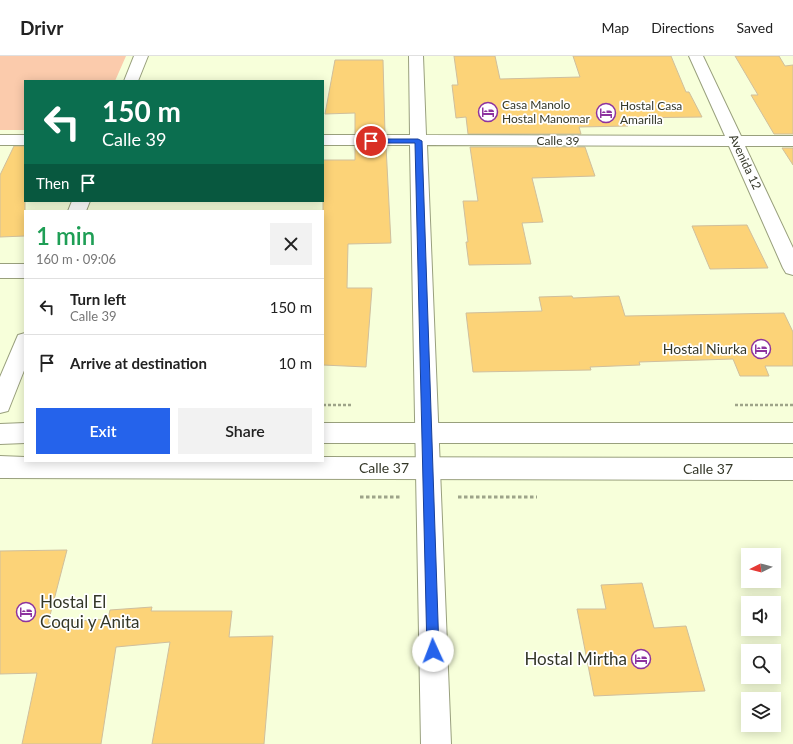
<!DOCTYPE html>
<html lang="en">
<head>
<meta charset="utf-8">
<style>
	:root { --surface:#fff; --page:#f2f2f2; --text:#222; --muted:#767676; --line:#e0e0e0; --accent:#2563eb }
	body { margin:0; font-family:Lato,sans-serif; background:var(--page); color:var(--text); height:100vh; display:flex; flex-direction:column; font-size:15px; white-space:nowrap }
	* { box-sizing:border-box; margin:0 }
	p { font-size:13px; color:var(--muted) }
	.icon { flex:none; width:22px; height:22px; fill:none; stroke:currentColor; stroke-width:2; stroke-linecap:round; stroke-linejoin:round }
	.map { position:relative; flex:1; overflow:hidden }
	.sheet { position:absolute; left:24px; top:154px; width:300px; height:252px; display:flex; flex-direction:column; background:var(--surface); border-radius:0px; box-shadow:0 2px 10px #0003 }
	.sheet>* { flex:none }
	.banner { position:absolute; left:24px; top:24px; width:300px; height:122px; border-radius:0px; box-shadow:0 2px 10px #0003; background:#0b6e4f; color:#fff; overflow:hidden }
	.needle { width:26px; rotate:264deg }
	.fabs { position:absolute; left:741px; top:492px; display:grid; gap:8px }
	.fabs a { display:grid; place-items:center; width:40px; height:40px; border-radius:0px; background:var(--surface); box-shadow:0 2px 10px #0003; font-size:20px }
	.pin { position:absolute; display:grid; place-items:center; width:34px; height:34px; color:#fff; margin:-17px; border:2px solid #fff; border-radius:50%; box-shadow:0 1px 4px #0007 }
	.me { position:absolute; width:44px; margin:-22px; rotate:358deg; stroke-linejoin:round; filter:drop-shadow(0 0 3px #0008) }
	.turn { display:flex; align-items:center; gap:14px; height:84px; padding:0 12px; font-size:18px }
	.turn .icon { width:52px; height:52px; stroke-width:2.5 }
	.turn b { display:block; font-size:28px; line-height:34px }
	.then { display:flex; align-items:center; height:38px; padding:0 12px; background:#0003; gap:8px; font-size:15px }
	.round { display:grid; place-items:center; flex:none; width:42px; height:42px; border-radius:0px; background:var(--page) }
	.head { display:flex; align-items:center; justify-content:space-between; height:68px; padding:0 12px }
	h1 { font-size:24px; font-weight:600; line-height:30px; color:#1e9e55 }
	.button { display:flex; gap:8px; margin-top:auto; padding:8px 12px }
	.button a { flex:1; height:46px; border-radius:0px; background:var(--accent); color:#fff; font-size:16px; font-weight:600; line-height:46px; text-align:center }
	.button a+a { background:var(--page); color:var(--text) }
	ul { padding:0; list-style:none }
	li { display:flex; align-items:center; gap:12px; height:56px; padding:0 12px; border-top:1px solid var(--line) }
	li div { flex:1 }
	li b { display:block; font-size:15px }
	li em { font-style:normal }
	header { display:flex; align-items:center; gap:24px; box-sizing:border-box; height:56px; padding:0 20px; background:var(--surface); border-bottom:1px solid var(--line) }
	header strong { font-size:19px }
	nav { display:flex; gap:22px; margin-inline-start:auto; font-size:14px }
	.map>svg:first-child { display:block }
	.green { fill:#fbcbac }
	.building { fill:#fcd378; stroke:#cfbf9d }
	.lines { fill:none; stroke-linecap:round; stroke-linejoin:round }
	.minor-casing { stroke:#99a07d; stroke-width:2 }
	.tertiary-casing { stroke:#99a07d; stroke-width:2 }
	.primary-casing { stroke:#99a07d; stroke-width:2 }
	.path-far1 { stroke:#9ea489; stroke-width:2.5; stroke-dasharray:3 2; stroke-linecap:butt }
	.path { stroke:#9ea489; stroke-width:3; stroke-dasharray:3.5 2.5; stroke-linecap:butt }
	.minor { fill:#fff; fill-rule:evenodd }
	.tertiary { fill:#fff; fill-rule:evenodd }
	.primary { fill:#fff; fill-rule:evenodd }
	.route { fill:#2563eb; stroke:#184099 }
	.labels { text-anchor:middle; stroke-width:3.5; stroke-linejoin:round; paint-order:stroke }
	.far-poi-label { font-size:12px; fill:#343728; stroke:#fff; text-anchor:start }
	.far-street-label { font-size:12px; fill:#343728; stroke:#fff }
	.poi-label { font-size:14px; fill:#343728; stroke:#fff; text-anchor:end }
	.street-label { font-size:14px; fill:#343728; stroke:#fff }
	.near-poi-label { font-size:17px; fill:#343728; stroke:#fff; text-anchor:start }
</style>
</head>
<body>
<header>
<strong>Drivr</strong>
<nav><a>Map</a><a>Directions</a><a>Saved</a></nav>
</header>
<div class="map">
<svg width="793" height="688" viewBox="0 0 793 688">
	<rect width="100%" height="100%" fill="#f7ffda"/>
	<path class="green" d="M 0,0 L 126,0 L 115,25 L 25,25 L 25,74 L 0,74 Z"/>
	<path class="building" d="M 454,0 L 495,0 L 500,23 L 580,21 L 573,0 L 671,0 L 686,36 L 689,36 L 702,61 L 626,62 L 628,70 L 579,71 L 581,78 L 468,78 L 466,61 L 456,62 L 452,29 L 458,29 Z
		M 735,0 L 779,0 L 785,10 L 793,9 L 793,78 L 774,78 L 751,39 L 758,39 Z
		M 335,4 L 383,4 L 385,78 L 355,78 L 355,57 L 325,58 Z
		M 14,90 L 25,90 L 25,180 L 0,181 L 0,119 Z
		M 355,90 L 386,90 L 391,187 L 348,188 L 347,232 L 372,232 L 366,311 L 323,309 L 323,104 L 355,104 Z
		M 470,91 L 585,91 L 595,120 L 532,122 L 543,166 L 522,167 L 531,208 L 469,209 L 466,186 L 468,186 L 463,145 L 478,145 Z
		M 782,92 L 793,92 L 793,109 Z
		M 747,169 L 768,212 L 710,213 L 692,170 Z
		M 572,240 L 573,242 L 619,240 L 625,260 L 784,257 L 793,276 L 793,310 L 765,310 L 769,320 L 740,320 L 733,303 L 639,306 L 640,309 L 590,311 L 591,314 L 473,316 L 466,257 L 542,255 L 539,241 Z
		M 67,494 L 48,567 L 108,563 L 110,554 L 152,551 L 151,555 L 232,555 L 229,581 L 273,580 L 264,688 L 152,688 L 170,586 L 116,591 L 101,688 L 22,688 L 37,617 L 0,618 L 0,495 Z
		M 642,527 L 654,572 L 686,570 L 705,635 L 594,640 L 577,553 L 606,553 L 601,529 Z"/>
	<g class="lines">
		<g class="minor-casing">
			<path id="minor" d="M 409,0 L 423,0 L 426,79 L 725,80 L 689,0 L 703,0 L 741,80 L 793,80 L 793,90 L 745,90 L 793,192 L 793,219 L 786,217 L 783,212 L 729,90 L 427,89 L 451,688 L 421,688 L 410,89 L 323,89 L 323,79 L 410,79 Z
				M 0,79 L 25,79 L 25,89 L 0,89 Z
				M 0,208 L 25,208 L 25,222 L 0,222 Z"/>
		</g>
		<g class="tertiary-casing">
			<path id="tertiary" d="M 134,0 L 148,0 L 138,25 L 124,25 Z
				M 72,145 L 90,145 L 86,155 L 68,155 Z
				M 25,277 L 25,312 L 8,355 L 0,357 L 0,321 L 18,279 Z"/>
		</g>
		<g class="primary-casing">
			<path id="primary" d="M 25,367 L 25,387 L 0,388 L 0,368 Z
				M 323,367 L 793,367 L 793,387 L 323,387 Z
				M 0,400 L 25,401 L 25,405 L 323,405 L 323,401 L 793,402 L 793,424 L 0,422 Z"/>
		</g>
		<path class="path-far1" d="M 323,349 L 352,349
			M 735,349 L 793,349"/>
		<path class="path" d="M 360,441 L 401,441
			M 458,441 L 537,441"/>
		<use href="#minor" class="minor"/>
		<use href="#tertiary" class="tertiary"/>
		<use href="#primary" class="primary"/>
	</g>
	<path class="route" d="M 368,83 L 418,83 L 422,85 L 439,595 L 437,599 L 433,601 L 429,599 L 427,595 L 415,87 L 371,87 L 367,85 Z"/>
	<defs>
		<g id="hotel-ring" transform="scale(1)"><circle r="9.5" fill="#fff" stroke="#8d339f" stroke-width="1.5"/><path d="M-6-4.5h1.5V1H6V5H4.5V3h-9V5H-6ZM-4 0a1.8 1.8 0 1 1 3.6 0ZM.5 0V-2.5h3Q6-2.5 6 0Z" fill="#8d339f"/></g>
	</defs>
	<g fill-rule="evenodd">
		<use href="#hotel-ring" x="488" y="56"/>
		<use href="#hotel-ring" x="606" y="57"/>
		<use href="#hotel-ring" x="761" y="293"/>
		<use href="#hotel-ring" x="26" y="556"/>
		<use href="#hotel-ring" x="641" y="603"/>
	</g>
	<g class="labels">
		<g class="far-poi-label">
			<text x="502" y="53">Casa Manolo<tspan x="502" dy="14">Hostal Manomar</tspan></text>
			<text x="620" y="54">Hostal Casa<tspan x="620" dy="14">Amarilla</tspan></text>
		</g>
		<g class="far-street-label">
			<text x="558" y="89">Calle 39</text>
			<text transform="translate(745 106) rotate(65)" y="4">Avenida 12</text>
		</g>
		<g class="poi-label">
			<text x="747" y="298">Hostal Niurka</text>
		</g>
		<g class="street-label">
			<text x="384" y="417">Calle 37</text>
			<text x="708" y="418">Calle 37</text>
		</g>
		<g class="near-poi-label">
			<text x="40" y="552">Hostal El<tspan x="40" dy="20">Coqui y Anita</tspan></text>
			<text x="627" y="609" text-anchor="end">Hostal Mirtha</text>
		</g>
	</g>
</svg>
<div class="fabs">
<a><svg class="needle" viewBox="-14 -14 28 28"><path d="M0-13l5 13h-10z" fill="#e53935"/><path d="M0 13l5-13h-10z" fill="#767676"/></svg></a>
<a><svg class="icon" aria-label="sound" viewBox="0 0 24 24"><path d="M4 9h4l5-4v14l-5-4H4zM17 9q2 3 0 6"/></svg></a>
<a><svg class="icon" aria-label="search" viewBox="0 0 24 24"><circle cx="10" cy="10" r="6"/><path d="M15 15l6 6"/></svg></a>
<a><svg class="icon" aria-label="layers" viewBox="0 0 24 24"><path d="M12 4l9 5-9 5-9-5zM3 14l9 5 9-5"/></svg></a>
</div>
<div class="pin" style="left:371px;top:85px;background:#d93025"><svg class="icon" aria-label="arrive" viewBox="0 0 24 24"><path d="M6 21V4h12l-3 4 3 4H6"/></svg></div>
<svg class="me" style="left:433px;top:595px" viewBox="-20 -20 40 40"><circle r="19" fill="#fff"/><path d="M0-13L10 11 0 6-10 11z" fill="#2563eb"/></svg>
<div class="banner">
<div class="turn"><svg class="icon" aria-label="left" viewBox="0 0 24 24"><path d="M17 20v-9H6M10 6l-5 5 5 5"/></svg><div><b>150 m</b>Calle 39</div></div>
<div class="then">Then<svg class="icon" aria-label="arrive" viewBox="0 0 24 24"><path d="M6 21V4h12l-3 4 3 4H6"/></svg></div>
</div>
<section class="sheet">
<div class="head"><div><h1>1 min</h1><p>160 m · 09:06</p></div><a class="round"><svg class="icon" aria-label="close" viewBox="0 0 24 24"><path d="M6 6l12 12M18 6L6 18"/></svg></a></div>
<ul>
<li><svg class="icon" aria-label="left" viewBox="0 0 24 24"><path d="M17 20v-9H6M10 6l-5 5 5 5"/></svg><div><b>Turn left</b><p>Calle 39</p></div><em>150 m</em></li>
<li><svg class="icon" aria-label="arrive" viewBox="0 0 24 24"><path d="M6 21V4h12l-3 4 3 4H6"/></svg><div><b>Arrive at destination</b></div><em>10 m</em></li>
</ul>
<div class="button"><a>Exit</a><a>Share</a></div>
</section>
</div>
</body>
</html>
